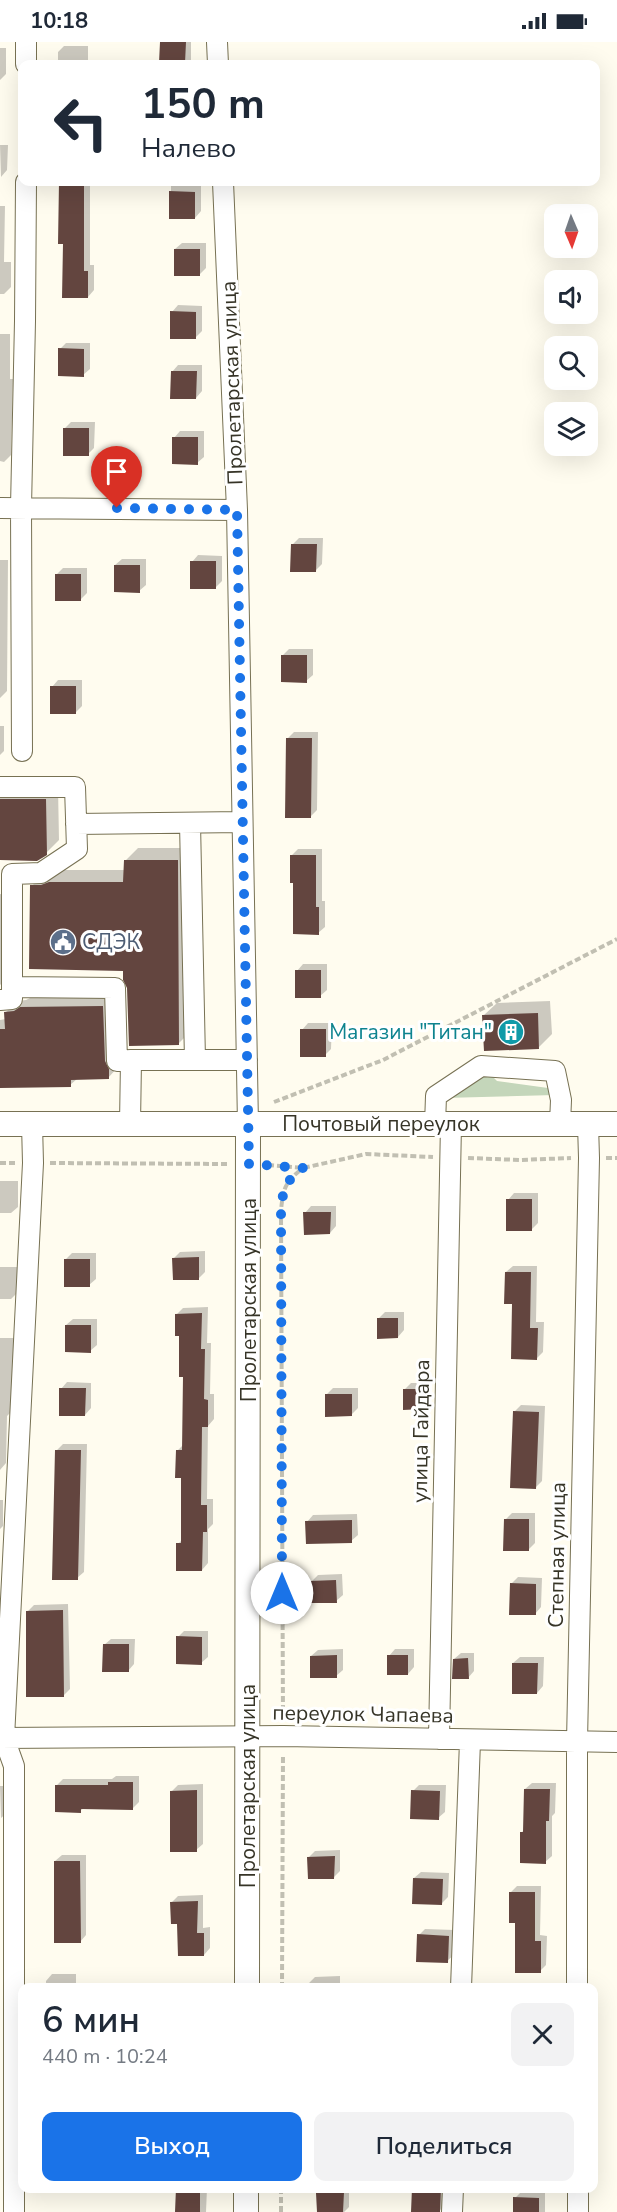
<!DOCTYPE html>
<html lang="ru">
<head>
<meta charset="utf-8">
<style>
	:root { --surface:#fff; --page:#f2f2f3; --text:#1f2937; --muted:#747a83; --accent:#1a73e8 }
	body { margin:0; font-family:"Nunito Sans",sans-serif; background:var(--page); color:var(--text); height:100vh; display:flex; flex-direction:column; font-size:22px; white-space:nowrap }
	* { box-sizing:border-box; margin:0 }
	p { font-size:20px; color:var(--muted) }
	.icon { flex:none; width:33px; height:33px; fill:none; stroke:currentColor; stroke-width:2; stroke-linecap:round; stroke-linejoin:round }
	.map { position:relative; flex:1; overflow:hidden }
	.side { position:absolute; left:18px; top:1941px; width:580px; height:210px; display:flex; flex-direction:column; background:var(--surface); border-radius:12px; box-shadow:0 6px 24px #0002 }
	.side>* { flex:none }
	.top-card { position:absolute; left:18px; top:18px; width:582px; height:126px; border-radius:12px; box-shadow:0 6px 24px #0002; background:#fff; color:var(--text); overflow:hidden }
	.needle { width:39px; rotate:178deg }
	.controls { position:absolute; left:544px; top:162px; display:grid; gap:12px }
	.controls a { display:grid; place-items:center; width:54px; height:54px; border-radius:12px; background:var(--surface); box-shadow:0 6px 24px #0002; font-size:30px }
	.pin { position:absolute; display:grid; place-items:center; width:51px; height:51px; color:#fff; margin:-62px -26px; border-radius:50% 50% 50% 0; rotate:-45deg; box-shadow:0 0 6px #0007 }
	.pin .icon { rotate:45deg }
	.me { position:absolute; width:66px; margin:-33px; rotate:0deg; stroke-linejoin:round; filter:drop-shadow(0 0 4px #0008) }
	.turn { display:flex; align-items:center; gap:21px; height:126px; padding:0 24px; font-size:27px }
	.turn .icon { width:78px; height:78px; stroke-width:2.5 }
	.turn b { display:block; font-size:42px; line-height:51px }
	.round { display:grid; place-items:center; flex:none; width:63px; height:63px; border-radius:12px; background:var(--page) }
	.overview { display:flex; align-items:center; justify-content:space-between; height:102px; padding:0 24px }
	h1 { font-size:36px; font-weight:600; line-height:45px }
	.action { display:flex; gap:12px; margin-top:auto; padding:12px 24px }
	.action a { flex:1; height:69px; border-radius:12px; background:var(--accent); color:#fff; font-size:24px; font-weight:600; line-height:69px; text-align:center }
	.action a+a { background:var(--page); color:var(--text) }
	.status { display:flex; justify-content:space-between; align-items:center; height:42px; padding:0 30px; background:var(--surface); direction:ltr }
	.status svg { height:16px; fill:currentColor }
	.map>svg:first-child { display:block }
	.green { fill:#c4d6ba }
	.shadow { fill:#0003 }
	.building { fill:#63453f }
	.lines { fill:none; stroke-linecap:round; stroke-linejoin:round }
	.minor-casing { stroke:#777153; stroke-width:22 }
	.major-casing { stroke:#777153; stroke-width:26 }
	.path { stroke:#c1bfb2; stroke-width:4; stroke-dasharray:6 3; stroke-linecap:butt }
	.minor { stroke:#fff; stroke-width:20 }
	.major { stroke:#fff; stroke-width:24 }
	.route { stroke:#1a73e8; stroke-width:10; stroke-dasharray:0 18 }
	.labels { text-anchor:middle; stroke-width:6; stroke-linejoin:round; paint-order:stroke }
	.street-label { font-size:21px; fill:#363427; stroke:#fff }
	.service-label { font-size:21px; fill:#4e5e75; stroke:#fff; text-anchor:start }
	.culture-label { font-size:21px; fill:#0d838f; stroke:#fff; text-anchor:end }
</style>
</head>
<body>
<div class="status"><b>10:18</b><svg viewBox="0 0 49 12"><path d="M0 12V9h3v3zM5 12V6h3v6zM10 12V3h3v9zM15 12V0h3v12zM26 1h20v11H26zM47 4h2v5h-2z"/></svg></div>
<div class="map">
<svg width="617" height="2170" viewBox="0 0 617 2170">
	<rect width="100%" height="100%" fill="#fffcef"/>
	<path class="green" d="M 489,1031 L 497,1039 L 548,1046 L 555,1053 L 444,1056 L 460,1044 Z"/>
	<path class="shadow" d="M 161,0 L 191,0 L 191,22 L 164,22 Z
		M 64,4 L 88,4 L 88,22 L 58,22 L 58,10 Z
		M 0,6 L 6,6 L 6,32 L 0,38 Z
		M 0,103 L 8,103 L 7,128 L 1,135 Z
		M 60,140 L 90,140 L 90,223 L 94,223 L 94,248 L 88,255 L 64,201 L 59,201 Z
		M 171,140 L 196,140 L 196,144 L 201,144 L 201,169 L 195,176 L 171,175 Z
		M 0,164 L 5,164 L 4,220 L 11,220 L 11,245 L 4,252 L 0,252 Z
		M 182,201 L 206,201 L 206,226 L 199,233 L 175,207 Z
		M 178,263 L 202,264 L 202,289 L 195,296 L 172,270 Z
		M 0,292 L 10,292 L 10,337 L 13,337 L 11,413 L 4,420 L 0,419 Z
		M 66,301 L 90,301 L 90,327 L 83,333 L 60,307 Z
		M 178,323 L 202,323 L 202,349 L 196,356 L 172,330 Z
		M 71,380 L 95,380 L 94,406 L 88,412 L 64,387 Z
		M 180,389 L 204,389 L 204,415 L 197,421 L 174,396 Z
		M 299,496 L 323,496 L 322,522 L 316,528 L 292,503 Z
		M 198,513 L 222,514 L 222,539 L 215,546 L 192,520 Z
		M 122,517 L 146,517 L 146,543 L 139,549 L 115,523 Z
		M 0,518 L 8,518 L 7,649 L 0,656 Z
		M 63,526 L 87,526 L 87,551 L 80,558 L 57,532 Z
		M 289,607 L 313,607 L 313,633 L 306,639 L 282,614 Z
		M 58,638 L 82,638 L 82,664 L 76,670 L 52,645 Z
		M 0,684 L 4,684 L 4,709 L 0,713 Z
		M 294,690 L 318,690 L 317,768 L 311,774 L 288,696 Z
		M 0,740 L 58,745 L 59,798 L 46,811 L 0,817 Z
		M 138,806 L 190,806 L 191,989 L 178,1002 L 128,945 L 125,927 L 32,844 L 44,831 L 63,828 L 125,828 L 125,819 Z
		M 298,807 L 322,807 L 322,859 L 325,859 L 325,885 L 318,891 L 295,839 L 292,813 Z
		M 0,852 L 8,853 L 9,935 L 0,943 Z
		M 303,922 L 327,922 L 327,948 L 320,954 L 297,929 Z
		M 114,953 L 119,1024 L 108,1036 L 77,1037 L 70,1043 L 0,1044 L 0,978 L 6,977 L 6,970 L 17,959 L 26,958 L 32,955 Z
		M 550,959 L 552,992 L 539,1005 L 484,973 L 497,961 Z
		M 308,981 L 332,981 L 331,1007 L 325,1013 L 302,988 Z
		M 0,1139 L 18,1139 L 18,1165 L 11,1171 L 0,1171 Z
		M 514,1151 L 538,1151 L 538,1181 L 531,1188 L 508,1158 Z
		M 311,1164 L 336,1164 L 336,1184 L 330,1191 L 305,1171 Z
		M 205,1209 L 205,1230 L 199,1236 L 174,1216 L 180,1210 Z
		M 72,1211 L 96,1211 L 96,1237 L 89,1243 L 66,1217 Z
		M 513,1224 L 537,1224 L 536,1280 L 544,1280 L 543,1310 L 537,1316 L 514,1260 L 506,1230 Z
		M 0,1225 L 18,1225 L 17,1251 L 11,1257 L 0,1257 Z
		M 208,1265 L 207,1301 L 211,1301 L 210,1352 L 214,1352 L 214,1377 L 208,1384 L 207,1457 L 213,1457 L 213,1482 L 208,1487 L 208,1521 L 202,1528 L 178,1502 L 182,1498 L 183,1434 L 177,1409 L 184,1402 L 184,1333 L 181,1293 L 176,1273 L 183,1266 Z
		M 385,1270 L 404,1270 L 404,1288 L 398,1295 L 378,1277 Z
		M 73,1277 L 97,1277 L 97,1303 L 90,1309 L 66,1283 Z
		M 0,1296 L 18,1296 L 14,1367 L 7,1374 L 6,1421 L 0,1428 Z
		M 67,1340 L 91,1341 L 91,1366 L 85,1373 L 61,1347 Z
		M 411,1341 L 430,1341 L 430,1359 L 423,1366 L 404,1348 Z
		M 333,1346 L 358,1346 L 358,1366 L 351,1373 L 326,1353 Z
		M 521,1363 L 545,1364 L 542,1439 L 536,1445 L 514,1370 Z
		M 63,1402 L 87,1402 L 84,1530 L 77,1536 L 56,1409 Z
		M 0,1458 L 3,1458 L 3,1484 L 0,1487 Z
		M 512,1471 L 535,1471 L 535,1501 L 528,1508 L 505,1478 Z
		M 357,1472 L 358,1493 L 351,1499 L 307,1480 L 313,1473 Z
		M 342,1532 L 343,1553 L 336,1559 L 312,1539 L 318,1533 Z
		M 518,1535 L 542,1536 L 541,1565 L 535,1572 L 511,1542 Z
		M 68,1562 L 70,1647 L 63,1654 L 28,1569 L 34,1563 Z
		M 184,1589 L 208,1589 L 208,1615 L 201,1621 L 178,1595 Z
		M 111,1597 L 135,1597 L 134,1622 L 128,1629 L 104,1603 Z
		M 343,1607 L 343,1628 L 336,1634 L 311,1614 L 318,1608 Z
		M 395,1607 L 414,1607 L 414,1625 L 408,1632 L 389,1614 Z
		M 461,1611 L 474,1611 L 474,1629 L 468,1636 L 454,1617 Z
		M 520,1615 L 544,1615 L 543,1644 L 537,1651 L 513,1621 Z
		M 116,1734 L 139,1734 L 139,1760 L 133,1766 L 84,1766 L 80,1769 L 57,1743 L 63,1737 L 112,1737 Z
		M 532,1741 L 556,1741 L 555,1771 L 552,1774 L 552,1814 L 545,1820 L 522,1790 L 525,1787 L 525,1747 Z
		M 203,1742 L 203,1802 L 196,1808 L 171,1750 L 178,1743 Z
		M 419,1743 L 446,1743 L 445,1770 L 438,1776 L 413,1749 Z
		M 0,1744 L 8,1744 L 8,1770 L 1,1776 Z
		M 340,1808 L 340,1829 L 334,1835 L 309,1815 L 315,1809 Z
		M 62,1813 L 86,1813 L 86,1893 L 80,1900 L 55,1819 Z
		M 421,1830 L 449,1831 L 448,1855 L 441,1862 L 414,1836 Z
		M 517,1844 L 541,1844 L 540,1893 L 547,1894 L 546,1923 L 540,1929 L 516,1880 L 511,1850 Z
		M 203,1853 L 203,1886 L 210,1885 L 210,1906 L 204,1913 L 172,1860 L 178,1854 Z
		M 425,1887 L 455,1888 L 454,1913 L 447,1919 L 419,1893 Z
		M 52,1932 L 76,1932 L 76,1946 L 46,1946 L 46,1939 Z
		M 340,1934 L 340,1946 L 309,1946 L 309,1941 L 315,1935 Z
		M 177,2146 L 207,2146 L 206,2170 L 177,2170 Z
		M 323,2146 L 349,2146 L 349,2165 L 344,2170 L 318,2170 L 318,2151 Z
		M 413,2146 L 446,2146 L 446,2163 L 439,2169 Z
		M 521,2150 L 545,2150 L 545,2170 L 514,2170 L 515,2156 Z"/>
	<path class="building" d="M 160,0 L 186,0 L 185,21 L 159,21 Z
		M 59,140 L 84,140 L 84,229 L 88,229 L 88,256 L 62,256 L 63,202 L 58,202 Z
		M 169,149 L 195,150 L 195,177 L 169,177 Z
		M 174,207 L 200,207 L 200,234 L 174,234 Z
		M 170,269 L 196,270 L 196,297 L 170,297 Z
		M 58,306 L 84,307 L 84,335 L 58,334 Z
		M 171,329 L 197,329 L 196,357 L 170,357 Z
		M 63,386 L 89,386 L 89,414 L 63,414 Z
		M 172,395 L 198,395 L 198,423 L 172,422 Z
		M 291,502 L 317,502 L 316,530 L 290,530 Z
		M 190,519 L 216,519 L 216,547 L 190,547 Z
		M 114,523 L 140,523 L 140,551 L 114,550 Z
		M 55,532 L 81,532 L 81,559 L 55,559 Z
		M 281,613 L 307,613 L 307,641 L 281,640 Z
		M 50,644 L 76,644 L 76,672 L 50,672 Z
		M 286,696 L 312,696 L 311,776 L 285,776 Z
		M 0,757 L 46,757 L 47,813 L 37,819 L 0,818 Z
		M 290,813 L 316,813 L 316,865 L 319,865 L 319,893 L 293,892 L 293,841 L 290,841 Z
		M 124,818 L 178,818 L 179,1003 L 129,1004 L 127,946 L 123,938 L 123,929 L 29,927 L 30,843 L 41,843 L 49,840 L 123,840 Z
		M 295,928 L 321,928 L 321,956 L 295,956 Z
		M 103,964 L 105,1019 L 109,1027 L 109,1037 L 71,1038 L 71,1045 L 0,1046 L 0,987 L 5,987 L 4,970 L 14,969 L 20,965 Z
		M 538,971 L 539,1007 L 484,1009 L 482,973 Z
		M 300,987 L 326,987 L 326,1015 L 300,1015 Z
		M 506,1157 L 532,1157 L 532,1189 L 506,1189 Z
		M 303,1170 L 331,1170 L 330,1192 L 304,1193 Z
		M 199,1215 L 199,1238 L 173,1238 L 172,1216 Z
		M 64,1217 L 90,1217 L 90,1245 L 64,1245 Z
		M 505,1230 L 531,1230 L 530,1286 L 538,1286 L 537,1318 L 511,1317 L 512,1262 L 504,1262 Z
		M 202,1271 L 201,1307 L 205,1307 L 204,1357 L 208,1358 L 208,1385 L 202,1385 L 201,1463 L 207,1463 L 207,1490 L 203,1490 L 202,1529 L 176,1529 L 176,1501 L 181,1501 L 181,1436 L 175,1436 L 176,1408 L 182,1408 L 183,1335 L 179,1335 L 179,1294 L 175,1294 L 175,1272 Z
		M 377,1276 L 398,1276 L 398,1296 L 377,1297 Z
		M 65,1283 L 91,1283 L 91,1311 L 65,1310 Z
		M 59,1346 L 86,1346 L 85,1374 L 59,1374 Z
		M 403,1347 L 424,1347 L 424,1367 L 403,1368 Z
		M 325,1352 L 352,1352 L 352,1374 L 325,1375 Z
		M 513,1369 L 539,1370 L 536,1447 L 510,1446 Z
		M 55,1408 L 81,1408 L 78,1538 L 52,1538 Z
		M 504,1477 L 529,1477 L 529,1509 L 503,1509 Z
		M 352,1478 L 352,1501 L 306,1502 L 305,1479 Z
		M 336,1538 L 337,1561 L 311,1561 L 310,1539 Z
		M 510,1541 L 536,1542 L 536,1573 L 509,1573 Z
		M 63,1568 L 64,1655 L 26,1655 L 26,1569 Z
		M 176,1594 L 202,1595 L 202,1623 L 176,1622 Z
		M 103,1602 L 129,1602 L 129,1630 L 102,1630 Z
		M 337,1613 L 337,1636 L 310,1636 L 310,1614 Z
		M 387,1613 L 408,1613 L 408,1633 L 387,1633 Z
		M 468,1616 L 469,1637 L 452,1637 L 453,1617 Z
		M 512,1621 L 538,1621 L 537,1652 L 512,1652 Z
		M 108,1740 L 133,1740 L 133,1768 L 81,1767 L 81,1771 L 55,1770 L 55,1743 L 108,1743 Z
		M 524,1747 L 550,1747 L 549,1779 L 546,1779 L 546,1822 L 520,1821 L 520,1790 L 523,1790 Z
		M 197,1748 L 197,1810 L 170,1810 L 170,1749 Z
		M 411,1748 L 440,1749 L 439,1778 L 410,1777 Z
		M 335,1814 L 334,1837 L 308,1837 L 307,1815 Z
		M 54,1819 L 80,1819 L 81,1901 L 54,1901 Z
		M 413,1836 L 443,1837 L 442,1863 L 412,1862 Z
		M 509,1850 L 535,1850 L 535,1899 L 541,1899 L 541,1931 L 515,1931 L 515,1881 L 509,1881 Z
		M 198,1859 L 197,1891 L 204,1891 L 204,1914 L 178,1914 L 177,1882 L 171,1882 L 170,1860 Z
		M 417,1892 L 449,1894 L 448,1921 L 416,1920 Z
		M 176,2146 L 200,2146 L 200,2170 L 175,2170 Z
		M 412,2146 L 441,2146 L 440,2170 L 411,2170 Z
		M 344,2150 L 343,2170 L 317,2170 L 316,2151 Z
		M 513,2155 L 539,2156 L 539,2170 L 513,2170 Z"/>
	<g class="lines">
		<g class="minor-casing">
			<path id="minor" d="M 217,0 L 218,22
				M 26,22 L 26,0
				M 223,140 L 237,468 L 248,1083
				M 0,466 L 237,468
				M 22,709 L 21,465 L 25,279 L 26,140
				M 0,745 L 75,745 L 77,807 L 41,831 L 12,832 L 12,945
				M 190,781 L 195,1018
				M 76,782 L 242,780
				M 0,958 L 12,957 L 12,945 L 115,946 L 117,1019 L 131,1018
				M 130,1082 L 131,1018 L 247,1018
				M 435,1083 L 436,1054 L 481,1024 L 555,1029 L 561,1058 L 560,1082
				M 0,1696 L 283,1694 L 617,1700
				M 439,1697 L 451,1082
				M 461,1946 L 470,1699
				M 577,1946 L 577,1700 L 589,1116 L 588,1082
				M 578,2146 L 578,2170
				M 14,2170 L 14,1724 L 4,1696 L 33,1121 L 32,1082
				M 452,2170 L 453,2146"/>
		</g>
		<g class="major-casing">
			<path id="major" d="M 0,1082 L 617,1082
				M 247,1946 L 248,1083
				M 246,2170 L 246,2146"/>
		</g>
		<path class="path" d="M 274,1060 L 383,1018 L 617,897
			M 468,1116 L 520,1118 L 571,1116
			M 606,1116 L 617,1116
			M 0,1121 L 15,1121
			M 50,1121 L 228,1122
			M 268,1123 L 303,1126 L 366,1112 L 433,1115
			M 283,1678 L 281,1169 C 283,1146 285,1140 303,1126
			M 282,1946 L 283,1712
			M 281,2170 L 281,2146"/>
		<use href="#minor" class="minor"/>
		<use href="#major" class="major"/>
	</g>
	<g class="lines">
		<path class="route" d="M 117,466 L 237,468 L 249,1122 L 303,1126 C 285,1140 283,1146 281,1169 L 282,1551"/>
	</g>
	<defs>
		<g id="civic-disc" transform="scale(1.35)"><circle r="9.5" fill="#5c6f8a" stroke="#fff"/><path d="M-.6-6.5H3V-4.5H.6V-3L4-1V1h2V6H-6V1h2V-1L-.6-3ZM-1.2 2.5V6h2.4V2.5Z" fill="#fff"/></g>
		<g id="building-disc" transform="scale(1.35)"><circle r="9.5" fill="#0f9aa8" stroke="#fff"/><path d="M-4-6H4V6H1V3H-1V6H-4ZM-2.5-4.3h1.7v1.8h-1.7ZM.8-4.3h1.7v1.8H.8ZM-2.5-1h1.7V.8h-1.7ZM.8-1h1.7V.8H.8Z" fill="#fff"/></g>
	</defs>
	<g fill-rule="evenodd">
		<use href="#civic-disc" x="63" y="900"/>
		<use href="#building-disc" x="511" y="990"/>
	</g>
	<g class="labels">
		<g class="street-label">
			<text transform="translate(232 341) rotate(-92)" y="7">Пролетарская улица</text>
			<text x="381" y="1089">Почтовый переулок</text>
			<text transform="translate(249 1258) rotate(-90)" y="7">Пролетарская улица</text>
			<text transform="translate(421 1389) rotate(-89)" y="7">улица Гайдара</text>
			<text transform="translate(557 1513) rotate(-89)" y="7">Степная улица</text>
			<text transform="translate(363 1672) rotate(1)" y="7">переулок Чапаева</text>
			<text transform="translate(248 1744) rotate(-90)" y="7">Пролетарская улица</text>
		</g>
		<g class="service-label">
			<text x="82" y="907">СДЭК</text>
		</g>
		<g class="culture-label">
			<text x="492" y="997">Магазин "Титан"</text>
		</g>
	</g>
</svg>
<div class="controls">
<a><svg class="needle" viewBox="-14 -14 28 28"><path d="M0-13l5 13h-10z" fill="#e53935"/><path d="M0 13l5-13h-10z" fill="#747a83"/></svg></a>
<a><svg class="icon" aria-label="sound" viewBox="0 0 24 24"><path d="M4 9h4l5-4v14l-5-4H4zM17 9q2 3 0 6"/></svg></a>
<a><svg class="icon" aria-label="search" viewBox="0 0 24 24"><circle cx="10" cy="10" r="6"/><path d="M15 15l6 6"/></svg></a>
<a><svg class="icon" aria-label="layers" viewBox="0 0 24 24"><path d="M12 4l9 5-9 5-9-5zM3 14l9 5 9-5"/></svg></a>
</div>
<div class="pin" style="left:117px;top:466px;background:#d93025"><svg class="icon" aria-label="arrive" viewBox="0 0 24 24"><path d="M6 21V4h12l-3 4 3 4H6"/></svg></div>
<svg class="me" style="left:282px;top:1551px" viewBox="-20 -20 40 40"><circle r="19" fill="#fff"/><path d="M0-13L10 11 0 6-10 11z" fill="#1a73e8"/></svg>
<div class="top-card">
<div class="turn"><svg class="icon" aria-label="left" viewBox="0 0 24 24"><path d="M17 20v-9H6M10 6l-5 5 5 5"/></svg><div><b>150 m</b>Налево</div></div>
</div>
<section class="side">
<div class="overview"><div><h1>6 мин</h1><p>440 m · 10:24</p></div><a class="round"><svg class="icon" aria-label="close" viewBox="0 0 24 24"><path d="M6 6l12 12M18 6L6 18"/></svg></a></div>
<div class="action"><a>Выход</a><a>Поделиться</a></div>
</section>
</div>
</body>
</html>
